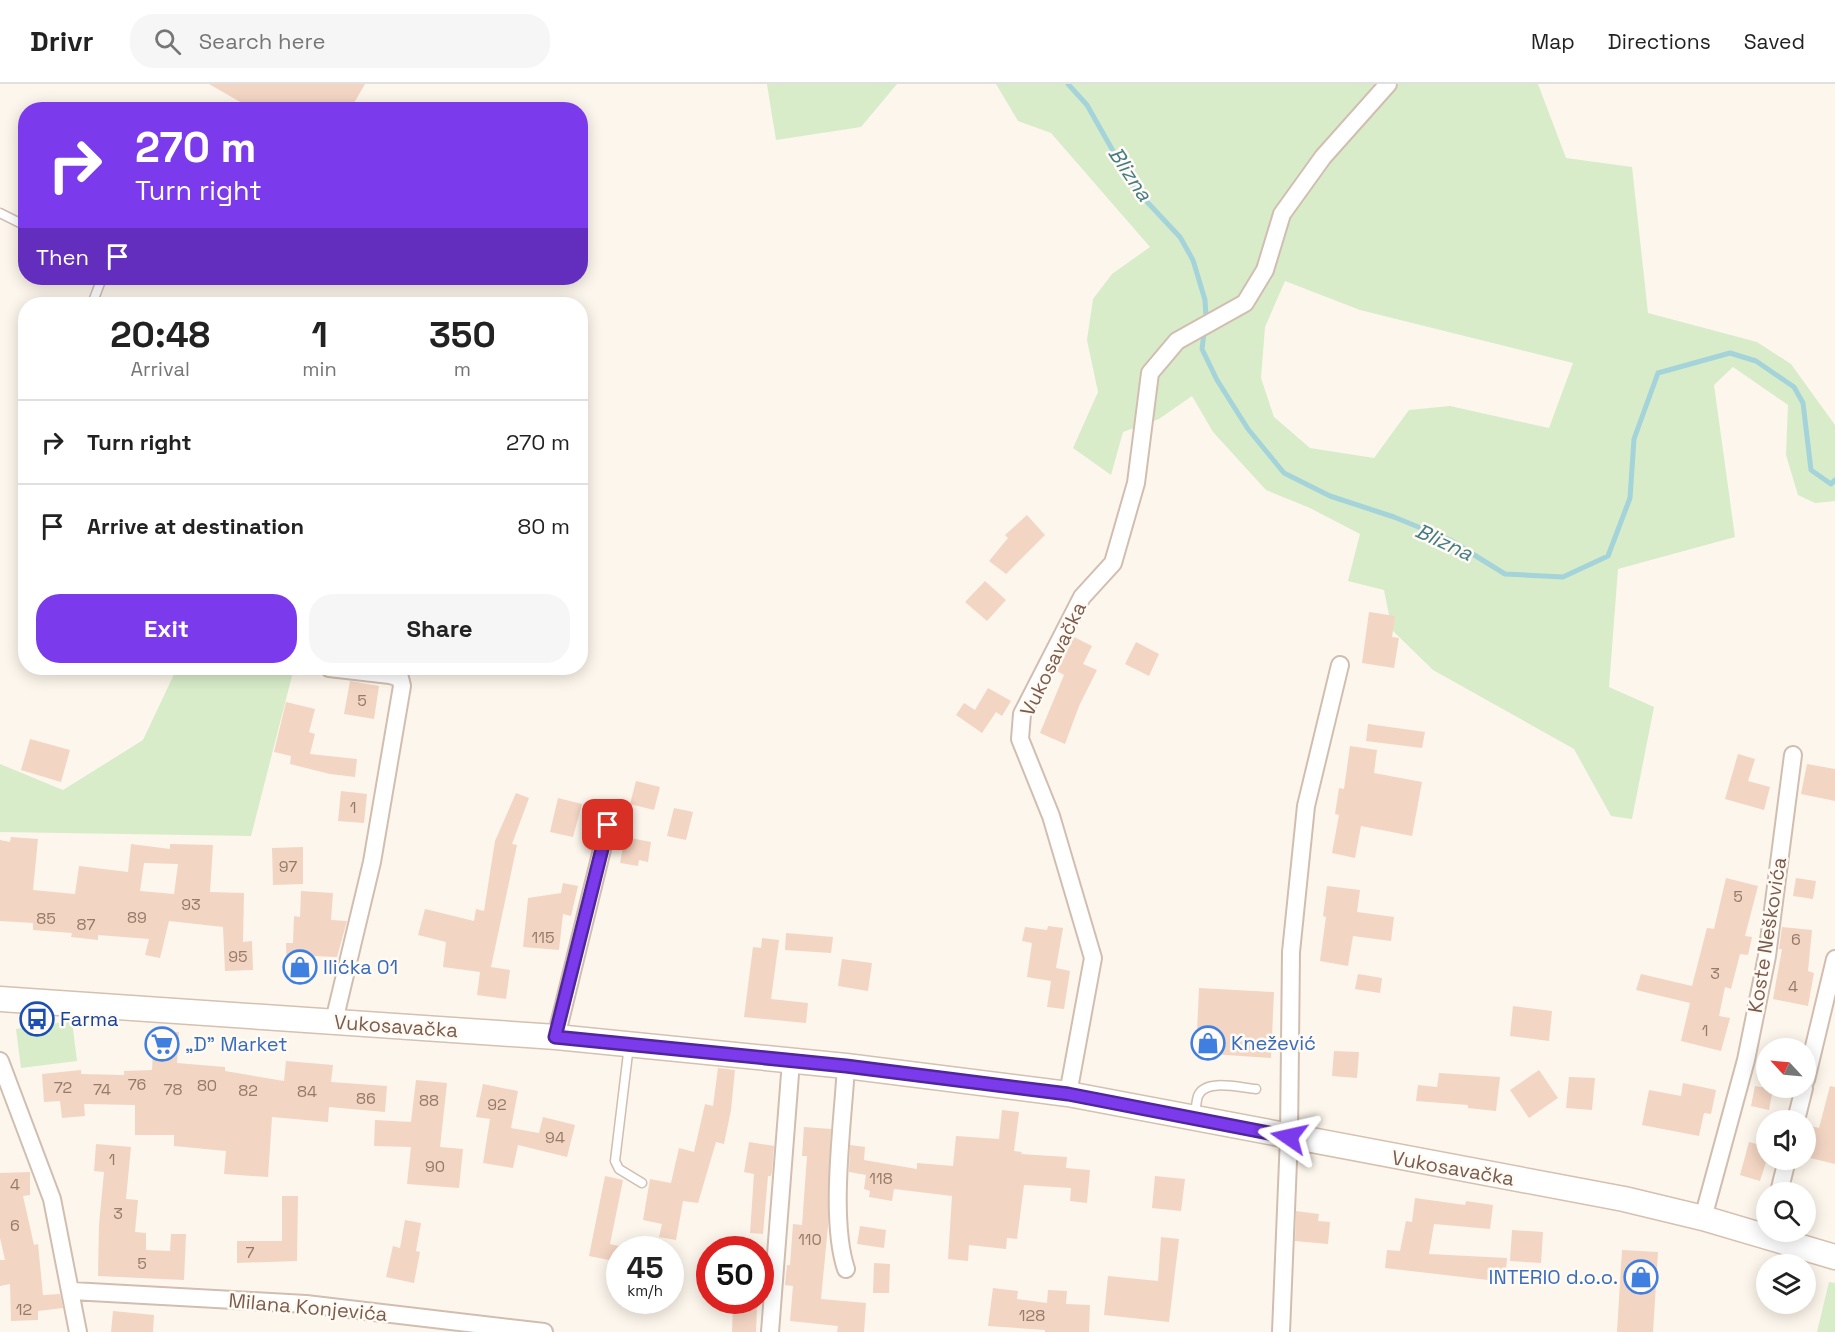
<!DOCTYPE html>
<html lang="en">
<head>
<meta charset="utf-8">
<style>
	:root { --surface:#fff; --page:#f6f6f6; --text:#222; --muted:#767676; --line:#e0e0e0; --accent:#7c3aed }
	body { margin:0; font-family:"Space Grotesk",sans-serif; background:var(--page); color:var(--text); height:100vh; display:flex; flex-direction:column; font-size:22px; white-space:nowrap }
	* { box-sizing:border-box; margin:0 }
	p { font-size:20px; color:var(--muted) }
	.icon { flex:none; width:33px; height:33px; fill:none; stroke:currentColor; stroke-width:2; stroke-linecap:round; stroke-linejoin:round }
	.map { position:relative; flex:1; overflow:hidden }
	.side { position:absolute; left:18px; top:213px; width:570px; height:378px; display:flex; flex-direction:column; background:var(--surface); border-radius:24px; box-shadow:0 3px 15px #0003 }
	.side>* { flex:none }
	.banner { position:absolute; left:18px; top:18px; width:570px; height:183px; border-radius:24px; box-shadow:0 3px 15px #0003; background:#7c3aed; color:#fff; overflow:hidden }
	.needle { width:39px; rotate:296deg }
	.controls { position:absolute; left:1756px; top:954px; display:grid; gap:12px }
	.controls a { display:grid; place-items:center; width:60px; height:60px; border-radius:50%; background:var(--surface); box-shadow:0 3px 15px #0003; font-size:30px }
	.speed { position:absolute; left:606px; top:1152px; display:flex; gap:12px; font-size:30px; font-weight:700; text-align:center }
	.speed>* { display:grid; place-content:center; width:78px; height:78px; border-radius:50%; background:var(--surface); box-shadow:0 3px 15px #0003; line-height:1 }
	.speed small { font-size:15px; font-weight:400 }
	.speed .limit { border:9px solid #d22; background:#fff; color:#111 }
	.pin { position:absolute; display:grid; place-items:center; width:51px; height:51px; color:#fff; margin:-26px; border-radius:12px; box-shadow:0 3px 9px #0006 }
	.me { position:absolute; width:66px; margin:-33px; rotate:281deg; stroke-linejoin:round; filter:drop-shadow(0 0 4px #0008) }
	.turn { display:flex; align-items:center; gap:21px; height:126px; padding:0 18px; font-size:27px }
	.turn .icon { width:78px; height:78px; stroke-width:2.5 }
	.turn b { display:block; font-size:42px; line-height:51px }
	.then { display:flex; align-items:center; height:57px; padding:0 18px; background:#0003; gap:12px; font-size:22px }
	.eta { display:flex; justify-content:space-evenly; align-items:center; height:102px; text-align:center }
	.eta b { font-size:36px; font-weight:600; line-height:42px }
	.button { display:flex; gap:12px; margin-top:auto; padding:12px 18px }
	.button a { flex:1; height:69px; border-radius:24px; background:var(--accent); color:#fff; font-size:24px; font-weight:600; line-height:69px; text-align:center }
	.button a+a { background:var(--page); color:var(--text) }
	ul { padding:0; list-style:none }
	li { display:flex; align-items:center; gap:18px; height:84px; padding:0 18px; border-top:2px solid var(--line) }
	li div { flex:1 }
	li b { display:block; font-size:22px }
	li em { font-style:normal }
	header { display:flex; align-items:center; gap:36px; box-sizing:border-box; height:84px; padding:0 30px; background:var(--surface); border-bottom:2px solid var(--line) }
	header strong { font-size:28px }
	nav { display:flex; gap:33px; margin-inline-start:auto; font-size:21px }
	.search { width:420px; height:54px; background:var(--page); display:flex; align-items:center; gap:15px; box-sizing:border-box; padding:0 21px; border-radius:24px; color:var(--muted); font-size:22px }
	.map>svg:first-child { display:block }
	.green { fill:#d8ecc9; fill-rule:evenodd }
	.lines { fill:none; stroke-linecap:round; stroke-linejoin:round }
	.stream { stroke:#a5d3da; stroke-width:5 }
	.building { fill:#f3d5c3; fill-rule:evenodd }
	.lane-casing { stroke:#d1beb0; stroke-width:11 }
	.street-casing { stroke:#d1beb0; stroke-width:20 }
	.secondary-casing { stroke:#d6c0b0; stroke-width:27 }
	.lane { stroke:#fff; stroke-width:8 }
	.street { stroke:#fff; stroke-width:16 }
	.secondary { stroke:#fff; stroke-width:24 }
	.route-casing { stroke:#51269a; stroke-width:15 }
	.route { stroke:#7c3aed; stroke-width:10 }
	.labels { text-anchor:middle; stroke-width:5; stroke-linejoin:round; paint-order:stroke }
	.number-label { font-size:16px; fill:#987a6a }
	.street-label { font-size:20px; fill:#7a5c4d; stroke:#fffaf3 }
	.shop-label { font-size:20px; fill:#366cbe; stroke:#fffaf3; text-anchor:start }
	.transit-label { font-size:20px; fill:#164399; stroke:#fffaf3; text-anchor:start }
	.water-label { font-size:21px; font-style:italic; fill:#437c86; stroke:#fffaf3 }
</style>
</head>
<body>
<header>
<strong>Drivr</strong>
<div class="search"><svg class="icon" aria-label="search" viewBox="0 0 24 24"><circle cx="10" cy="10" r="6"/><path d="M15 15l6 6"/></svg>Search here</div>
<nav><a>Map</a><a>Directions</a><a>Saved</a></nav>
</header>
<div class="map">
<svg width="1835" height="1248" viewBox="0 0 1835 1248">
	<rect width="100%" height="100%" fill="#fdf6ec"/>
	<path class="green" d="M 767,0 L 897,0 L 861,43 L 776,56 Z
		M 996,0 L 1538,0 L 1566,74 L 1632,83 L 1648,229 L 1757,258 L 1791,280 L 1835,341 L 1835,417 L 1815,419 L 1798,411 L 1786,371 L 1788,321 L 1733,283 L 1714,301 L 1735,453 L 1618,485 L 1609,603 L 1654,623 L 1632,735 L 1611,732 L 1574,665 L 1433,586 L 1392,546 L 1384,506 L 1348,497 L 1360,450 L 1310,424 L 1266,406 L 1213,348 L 1192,312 L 1159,335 L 1123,348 L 1111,391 L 1073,364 L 1098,308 L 1087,256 L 1093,215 L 1112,190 L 1150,163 L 1051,49 L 1018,37 ZM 1285,197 L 1360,226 L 1573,279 L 1549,344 L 1450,322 L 1409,326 L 1374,374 L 1310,364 L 1274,333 L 1261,294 L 1265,243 Z
		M 177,584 L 294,584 L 251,752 L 0,748 L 0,680 L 63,706 L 143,656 Z
		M 72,937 L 77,977 L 21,984 L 16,945 Z
		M 1829,1198 L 1835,1199 L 1835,1248 L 1817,1248 Z"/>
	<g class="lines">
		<path class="stream" d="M 1068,0 L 1087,21 L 1134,104 L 1180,153 L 1193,176 L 1205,216 L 1206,233 L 1202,265 L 1217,296 L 1248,345 L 1284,389 L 1330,412 L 1394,433 L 1450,456 L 1505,490 L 1563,493 L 1608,472 L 1630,414 L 1634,355 L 1658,289 L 1730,269 L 1756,277 L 1794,303 L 1803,319 L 1811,386 L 1831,400 L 1835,396"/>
	</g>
	<path class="building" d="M 209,0 L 365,0 L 350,26 L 254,26 Z
		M 1027,431 L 1045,451 L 1006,490 L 989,477 L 1008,454 L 1005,451 Z
		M 985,497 L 1006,516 L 987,537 L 965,518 Z
		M 1369,528 L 1395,532 L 1392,553 L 1399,554 L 1394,584 L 1362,579 Z
		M 1074,553 L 1092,562 L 1083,580 L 1097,586 L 1079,622 L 1065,660 L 1040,649 L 1064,591 L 1057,587 Z
		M 1136,558 L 1159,570 L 1149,592 L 1125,580 Z
		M 350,597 L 379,602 L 374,635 L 344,630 Z
		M 988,604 L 1011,617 L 1002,632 L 996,628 L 982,649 L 956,631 L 964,619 L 975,626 Z
		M 286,618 L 315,625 L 309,648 L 315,650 L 310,670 L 357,675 L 355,693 L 330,690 L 290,680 L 291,672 L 274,668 Z
		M 1368,640 L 1425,648 L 1422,664 L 1366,657 Z
		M 30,655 L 70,666 L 61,698 L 21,686 Z
		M 1350,662 L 1377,666 L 1374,689 L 1422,698 L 1412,752 L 1361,742 L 1355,774 L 1332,769 L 1339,731 L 1335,730 L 1339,704 L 1344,705 Z
		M 1738,670 L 1755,675 L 1748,697 L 1770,703 L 1764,726 L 1725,715 Z
		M 1807,680 L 1835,685 L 1835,717 L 1801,710 Z
		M 636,697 L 660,703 L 654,726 L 630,720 Z
		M 341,707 L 367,710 L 364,739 L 338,737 Z
		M 516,709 L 529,714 L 512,760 L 517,761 L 491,883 L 510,886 L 506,915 L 477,911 L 480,888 L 443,883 L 446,858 L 418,851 L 425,825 L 474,837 L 476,825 L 484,827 L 495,757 Z
		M 558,714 L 582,720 L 573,753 L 550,748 Z
		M 674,724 L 693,728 L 686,756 L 667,752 Z
		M 11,753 L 38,755 L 33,806 L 75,810 L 79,782 L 128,788 L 131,760 L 170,765 L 170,760 L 213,761 L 210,808 L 244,809 L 243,858 L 252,857 L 253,886 L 225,887 L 223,843 L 169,837 L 160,874 L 145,871 L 149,855 L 98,851 L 98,856 L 71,853 L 72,849 L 33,846 L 33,839 L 0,837 L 0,756 L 10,758 ZM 144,779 L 178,780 L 174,810 L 140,807 Z
		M 625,753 L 651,758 L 648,778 L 639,776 L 638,782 L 620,779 Z
		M 303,763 L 303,800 L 273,801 L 272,764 Z
		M 1726,794 L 1758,802 L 1745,852 L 1752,853 L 1748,871 L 1740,870 L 1731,905 L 1725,903 L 1719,932 L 1730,934 L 1721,967 L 1681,957 L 1690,919 L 1636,906 L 1641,890 L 1692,902 L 1707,844 L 1714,845 Z
		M 1796,794 L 1816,797 L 1813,815 L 1793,812 Z
		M 563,799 L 578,802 L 571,832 L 563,830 L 559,866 L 523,863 L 528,814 L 561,809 Z
		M 1327,802 L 1360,806 L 1357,828 L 1394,833 L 1391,857 L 1353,852 L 1348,882 L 1320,877 L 1326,833 L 1323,832 Z
		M 301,807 L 333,809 L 331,836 L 347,837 L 337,873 L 313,872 L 313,890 L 287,890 L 286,859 L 293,859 L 294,832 L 300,833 Z
		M 1048,842 L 1063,844 L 1056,884 L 1070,887 L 1064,925 L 1047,923 L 1051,897 L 1027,893 L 1032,859 L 1022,857 L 1025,843 L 1047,846 Z
		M 1782,843 L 1812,846 L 1808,887 L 1814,889 L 1808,922 L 1773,915 L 1782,865 L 1779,865 Z
		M 786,849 L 833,853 L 831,869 L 785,866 Z
		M 762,854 L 779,856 L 771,915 L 808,919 L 806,939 L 744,933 L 753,863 L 761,864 Z
		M 842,875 L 872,879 L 868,907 L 838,902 Z
		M 1358,890 L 1382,894 L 1380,909 L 1355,905 Z
		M 1199,904 L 1274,908 L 1271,974 L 1196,969 Z
		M 1513,922 L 1552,927 L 1549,957 L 1510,952 Z
		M 154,947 L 179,948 L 177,979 L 225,983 L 225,987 L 284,997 L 286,977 L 333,981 L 331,998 L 387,1002 L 385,1028 L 329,1023 L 328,1038 L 272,1033 L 268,1093 L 224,1090 L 226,1067 L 174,1062 L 174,1051 L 135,1051 L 135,1021 L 84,1020 L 85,1032 L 62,1034 L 60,1017 L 44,1018 L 42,990 L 81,986 L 81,990 L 124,991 L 124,987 L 152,986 Z
		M 1334,967 L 1359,968 L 1357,994 L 1332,992 Z
		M 718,984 L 735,986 L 731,1026 L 724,1060 L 716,1058 L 698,1119 L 683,1117 L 676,1156 L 659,1153 L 662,1140 L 643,1136 L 650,1095 L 671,1099 L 679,1064 L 694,1068 L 705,1020 L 713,1022 Z
		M 1539,986 L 1558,1014 L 1529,1034 L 1510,1006 Z
		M 1439,989 L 1500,993 L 1496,1027 L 1468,1024 L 1468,1021 L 1416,1017 L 1418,1001 L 1437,1003 Z
		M 1569,993 L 1595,994 L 1592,1026 L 1566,1024 Z
		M 416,996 L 447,999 L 440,1063 L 463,1065 L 459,1104 L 407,1100 L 411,1063 L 374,1062 L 375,1036 L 411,1038 Z
		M 1683,999 L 1716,1006 L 1711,1030 L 1704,1029 L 1699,1052 L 1642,1041 L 1649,1006 L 1681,1012 Z
		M 483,1000 L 518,1007 L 511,1044 L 539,1049 L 543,1033 L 575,1041 L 567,1073 L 518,1061 L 513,1084 L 483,1079 L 490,1035 L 476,1033 Z
		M 1755,1002 L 1773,1005 L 1769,1026 L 1751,1022 Z
		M 1830,1002 L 1835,1003 L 1835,1080 L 1806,1073 L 1806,1041 L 1819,1044 Z
		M 1002,1026 L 1019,1028 L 1014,1067 L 1022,1068 L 1021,1070 L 1067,1073 L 1066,1084 L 1090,1086 L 1087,1119 L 1070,1117 L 1071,1104 L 1024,1101 L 1017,1155 L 1007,1154 L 1006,1165 L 969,1161 L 968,1177 L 948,1175 L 952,1112 L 894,1105 L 892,1117 L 869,1113 L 870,1107 L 864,1105 L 866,1091 L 849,1088 L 850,1061 L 865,1063 L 864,1076 L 917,1085 L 917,1079 L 953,1082 L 956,1052 L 999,1055 Z
		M 804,1043 L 831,1045 L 828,1142 L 821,1215 L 866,1219 L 864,1248 L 837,1248 L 838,1242 L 790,1237 L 793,1202 L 785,1201 L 787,1181 L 790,1181 L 793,1140 L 802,1141 L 807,1072 L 802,1072 Z
		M 749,1058 L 774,1062 L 772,1088 L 771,1092 L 768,1092 L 763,1150 L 750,1149 L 754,1090 L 744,1088 Z
		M 1749,1058 L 1767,1063 L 1767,1075 L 1760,1097 L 1740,1091 Z
		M 96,1060 L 131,1063 L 126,1115 L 138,1116 L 135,1148 L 146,1149 L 146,1166 L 170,1167 L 171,1150 L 186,1150 L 184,1196 L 98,1192 L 99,1141 L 104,1088 L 94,1087 Z
		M 30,1088 L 30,1111 L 23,1112 L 34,1161 L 38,1160 L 43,1211 L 60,1210 L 63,1224 L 38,1227 L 38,1236 L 11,1237 L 10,1200 L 0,1202 L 0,1176 L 5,1176 L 0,1154 L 0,1089 Z
		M 605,1092 L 623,1096 L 610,1160 L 623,1163 L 620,1166 L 619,1178 L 589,1172 Z
		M 1155,1092 L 1185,1095 L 1181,1127 L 1152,1124 Z
		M 282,1112 L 298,1112 L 297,1177 L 237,1179 L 237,1157 L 282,1157 Z
		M 1415,1114 L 1465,1121 L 1466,1117 L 1493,1121 L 1490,1145 L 1434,1140 L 1429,1170 L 1507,1174 L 1505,1198 L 1385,1184 L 1387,1166 L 1400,1167 L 1406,1137 L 1412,1138 Z
		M 1296,1127 L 1319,1130 L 1318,1137 L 1330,1138 L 1328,1160 L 1295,1157 Z
		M 405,1136 L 421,1139 L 416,1167 L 420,1168 L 414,1199 L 386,1193 L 393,1162 L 400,1164 Z
		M 860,1142 L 886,1146 L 884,1164 L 857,1160 Z
		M 1512,1146 L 1543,1148 L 1541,1179 L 1510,1177 Z
		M 1161,1153 L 1179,1155 L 1169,1238 L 1104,1231 L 1108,1192 L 1158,1197 Z
		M 1622,1166 L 1658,1168 L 1653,1248 L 1617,1248 Z
		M 874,1179 L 890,1180 L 889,1209 L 873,1209 Z
		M 993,1204 L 1018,1207 L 1017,1215 L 1047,1219 L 1048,1206 L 1067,1207 L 1066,1220 L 1090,1221 L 1089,1248 L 1045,1248 L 1045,1246 L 988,1242 Z
		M 733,1220 L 757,1221 L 756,1248 L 732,1248 Z
		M 113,1227 L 154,1231 L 153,1248 L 111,1248 Z"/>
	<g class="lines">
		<g class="lane-casing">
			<path id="lane" d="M 0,129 L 26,142
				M 92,220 L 102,194
				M 629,961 L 615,1077 L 619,1085 L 642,1099
				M 1195,1031 C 1196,1025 1196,1018 1198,1012 C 1205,994 1241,1004 1256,1005"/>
		</g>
		<g class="street-casing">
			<path id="street" d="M 329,584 L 390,591 L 400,594 L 402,602 L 372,778 L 334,937
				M 556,953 L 608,741
				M 0,977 L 52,1115 L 78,1248
				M 846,982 C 843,1038 829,1134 846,1185
				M 1806,996 L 1835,875
				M 1068,1010 L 1093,874 L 1051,732 L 1020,655 L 1022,630 L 1082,513 L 1113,479 L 1136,399 L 1150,289 L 1177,257 L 1245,219 L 1265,186 L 1282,130 L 1323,73 L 1388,0
				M 1796,1036 L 1804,1004
				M 1779,1108 L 1787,1076
				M 1703,1134 L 1746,976 L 1767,872 L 1793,671
				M 72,1207 L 306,1220 L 544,1248
				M 770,1248 L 791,977
				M 1281,1248 L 1289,1053 L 1291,868 L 1306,722 L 1340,581"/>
		</g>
		<g class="secondary-casing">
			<path id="secondary" d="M 0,915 L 556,953 L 846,982 L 1068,1010 L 1624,1115 L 1703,1134 L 1835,1173"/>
		</g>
		<use href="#lane" class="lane"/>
		<use href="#street" class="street"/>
		<use href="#secondary" class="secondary"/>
	</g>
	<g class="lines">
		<g class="route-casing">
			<path id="route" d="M 608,741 L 555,953 L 846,982 L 1068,1010 L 1289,1053"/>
		</g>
		<use href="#route" class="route"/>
	</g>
	<defs>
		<g id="shop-ring" transform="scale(1.725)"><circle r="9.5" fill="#fffaf3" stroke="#3f7fe0" stroke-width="1.5"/><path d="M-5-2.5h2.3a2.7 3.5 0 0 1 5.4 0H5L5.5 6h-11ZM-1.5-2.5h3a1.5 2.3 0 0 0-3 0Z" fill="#3f7fe0"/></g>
		<g id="bus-ring" transform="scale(1.725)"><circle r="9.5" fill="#fffaf3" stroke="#1a4fb4" stroke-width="1.5"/><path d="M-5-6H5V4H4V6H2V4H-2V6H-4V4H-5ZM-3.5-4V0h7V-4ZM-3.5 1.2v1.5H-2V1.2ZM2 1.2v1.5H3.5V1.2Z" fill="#1a4fb4"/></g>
		<g id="supermarket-ring" transform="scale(1.725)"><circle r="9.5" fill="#fffaf3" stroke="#3f7fe0" stroke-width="1.5"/><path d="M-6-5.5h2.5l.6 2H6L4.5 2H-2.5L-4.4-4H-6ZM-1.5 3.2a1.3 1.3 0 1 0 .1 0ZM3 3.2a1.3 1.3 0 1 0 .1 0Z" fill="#3f7fe0"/></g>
	</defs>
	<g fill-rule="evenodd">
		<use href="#shop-ring" x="300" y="883"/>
		<use href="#bus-ring" x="37" y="935"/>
		<use href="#shop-ring" x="1208" y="959"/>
		<use href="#supermarket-ring" x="162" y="960"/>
		<use href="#shop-ring" x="1641" y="1193"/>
	</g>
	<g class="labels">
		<g class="number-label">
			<text x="362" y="622">5</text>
			<text x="353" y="729">1</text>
			<text x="288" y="788">97</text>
			<text x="1738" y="818">5</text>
			<text x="191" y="826">93</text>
			<text x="137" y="839">89</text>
			<text x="46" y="840">85</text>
			<text x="86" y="846">87</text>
			<text x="543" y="859">115</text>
			<text x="1796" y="861">6</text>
			<text x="238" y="878">95</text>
			<text x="1715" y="895">3</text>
			<text x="1793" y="908">4</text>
			<text x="1705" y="952">1</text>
			<text x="137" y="1006">76</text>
			<text x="207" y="1007">80</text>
			<text x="63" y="1009">72</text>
			<text x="102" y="1011">74</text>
			<text x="173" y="1011">78</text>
			<text x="248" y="1012">82</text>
			<text x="307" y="1013">84</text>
			<text x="366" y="1020">86</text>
			<text x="429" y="1022">88</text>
			<text x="497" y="1026">92</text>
			<text x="555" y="1059">94</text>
			<text x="112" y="1081">1</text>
			<text x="435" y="1088">90</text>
			<text x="881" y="1100">118</text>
			<text x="15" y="1106">4</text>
			<text x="118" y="1135">3</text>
			<text x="15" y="1147">6</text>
			<text x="810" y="1161">110</text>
			<text x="250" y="1174">7</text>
			<text x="142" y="1185">5</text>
			<text x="24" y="1231">12</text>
			<text x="1032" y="1237">128</text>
		</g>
		<g class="street-label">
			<text transform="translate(1053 575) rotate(-64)" y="7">Vukosavačka</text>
			<text transform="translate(1767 851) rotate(-81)" y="7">Koste Neškovića</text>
			<text transform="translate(396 942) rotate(4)" y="7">Vukosavačka</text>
			<text transform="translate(1453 1084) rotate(10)" y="7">Vukosavačka</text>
			<text transform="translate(308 1223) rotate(5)" y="7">Milana Konjevića</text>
		</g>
		<g class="shop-label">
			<text x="323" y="890">Ilićka 01</text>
			<text x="1231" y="966">Knežević</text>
			<text x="185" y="967">„D” Market</text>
			<text x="1618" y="1200" text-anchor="end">INTERIO d.o.o.</text>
		</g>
		<g class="transit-label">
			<text x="60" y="942">Farma</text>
		</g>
		<g class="water-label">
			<text transform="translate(1130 90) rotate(56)" y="7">Blizna</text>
			<text transform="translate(1444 458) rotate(25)" y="7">Blizna</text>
		</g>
	</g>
</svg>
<div class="controls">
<a><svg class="needle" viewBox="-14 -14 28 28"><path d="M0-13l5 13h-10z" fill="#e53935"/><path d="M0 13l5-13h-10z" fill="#767676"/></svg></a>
<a><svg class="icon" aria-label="sound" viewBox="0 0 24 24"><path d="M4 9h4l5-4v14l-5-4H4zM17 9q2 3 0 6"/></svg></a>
<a><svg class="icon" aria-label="search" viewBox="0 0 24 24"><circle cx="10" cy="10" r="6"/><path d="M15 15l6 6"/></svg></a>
<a><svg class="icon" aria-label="layers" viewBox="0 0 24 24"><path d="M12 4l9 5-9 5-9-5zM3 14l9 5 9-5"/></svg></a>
</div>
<div class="speed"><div>45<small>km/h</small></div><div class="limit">50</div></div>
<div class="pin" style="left:608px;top:741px;background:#d93025"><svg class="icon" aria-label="arrive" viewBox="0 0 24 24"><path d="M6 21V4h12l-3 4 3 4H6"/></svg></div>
<svg class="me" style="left:1289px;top:1053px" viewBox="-20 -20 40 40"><path d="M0-17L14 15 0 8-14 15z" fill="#7c3aed" stroke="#fff" stroke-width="4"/></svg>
<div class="banner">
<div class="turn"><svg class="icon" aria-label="right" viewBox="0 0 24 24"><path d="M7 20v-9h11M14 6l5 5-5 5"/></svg><div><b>270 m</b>Turn right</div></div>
<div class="then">Then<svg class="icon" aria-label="arrive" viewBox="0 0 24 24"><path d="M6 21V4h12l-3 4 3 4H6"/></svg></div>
</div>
<section class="side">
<div class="eta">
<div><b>20:48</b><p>Arrival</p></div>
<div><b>1</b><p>min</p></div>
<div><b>350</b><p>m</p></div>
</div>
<ul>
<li><svg class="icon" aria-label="right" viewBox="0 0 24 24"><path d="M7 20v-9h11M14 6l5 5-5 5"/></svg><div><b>Turn right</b></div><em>270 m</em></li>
<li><svg class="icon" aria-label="arrive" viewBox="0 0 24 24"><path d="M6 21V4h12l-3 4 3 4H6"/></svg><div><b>Arrive at destination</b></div><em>80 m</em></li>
</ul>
<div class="button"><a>Exit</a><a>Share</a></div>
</section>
</div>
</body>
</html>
